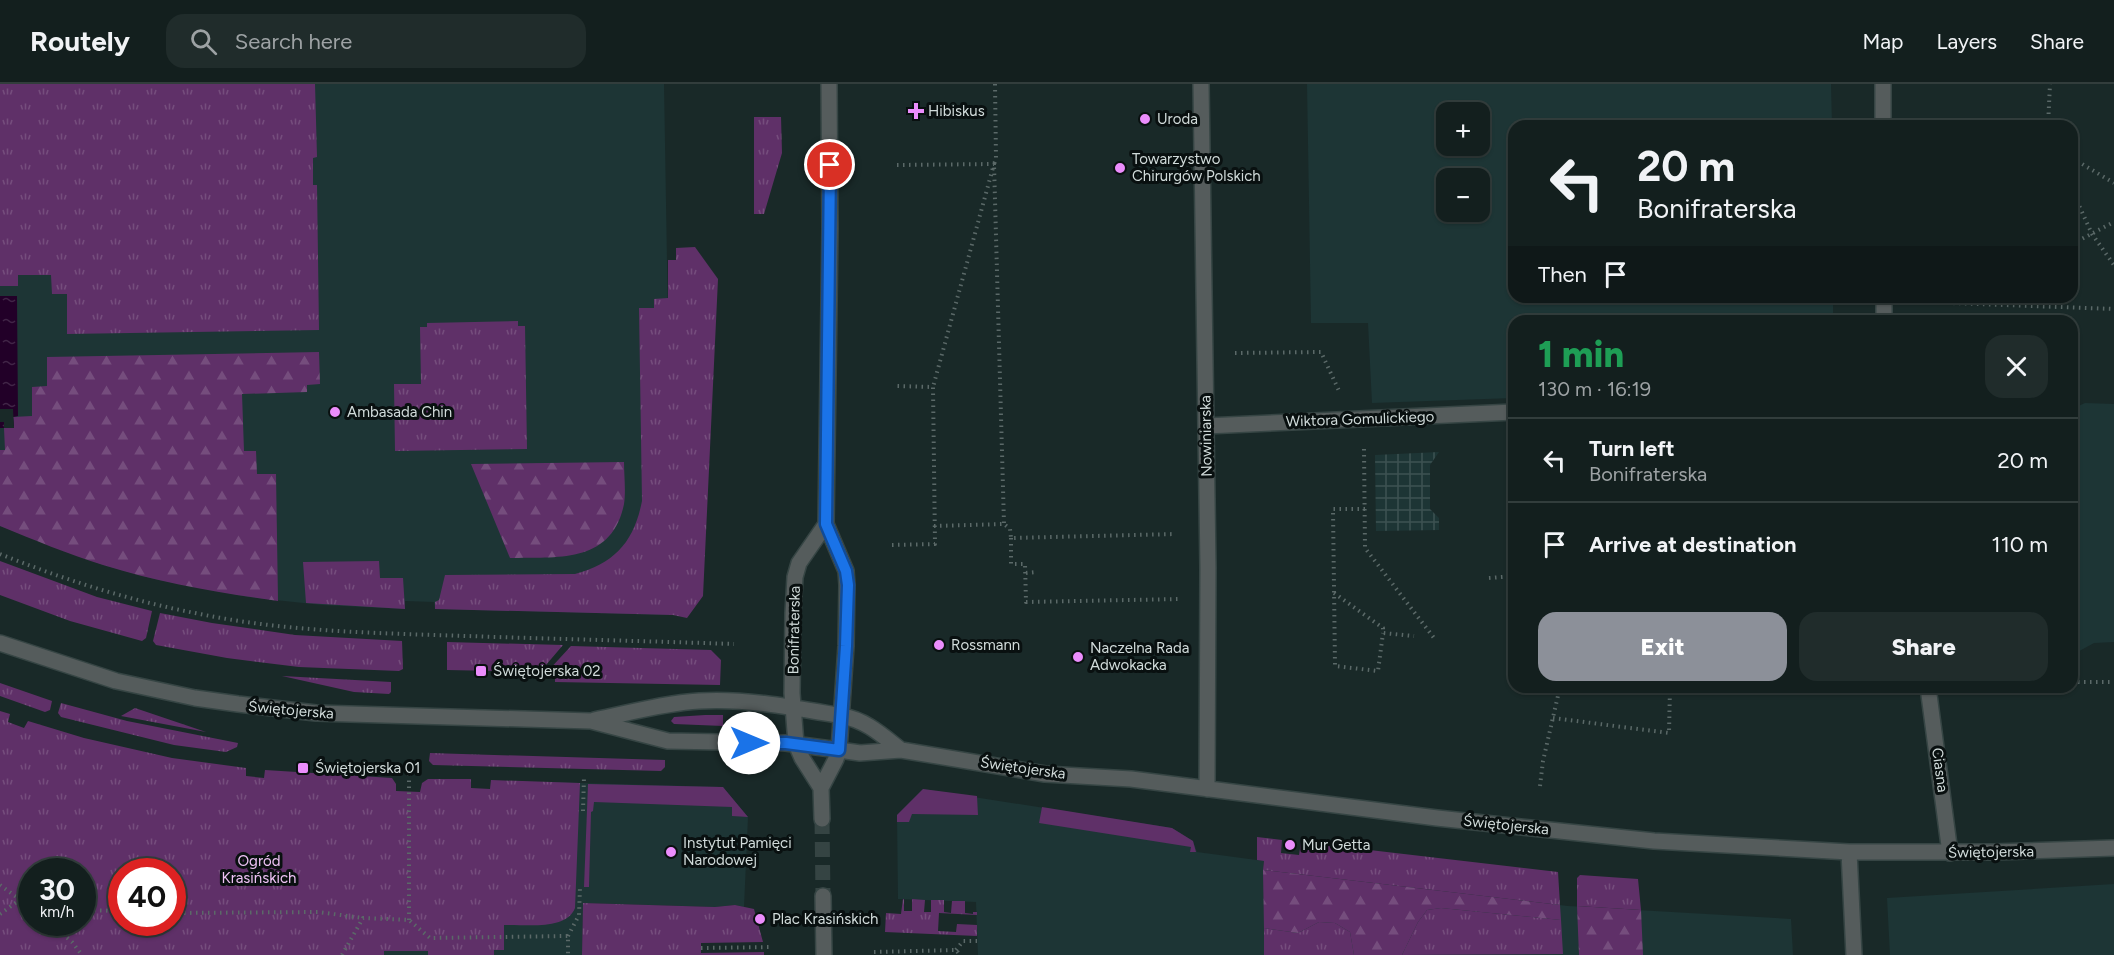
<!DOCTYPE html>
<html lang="en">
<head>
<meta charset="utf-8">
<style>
	:root { --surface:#131f1e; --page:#202c2b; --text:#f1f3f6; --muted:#9da2a4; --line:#323d3c; --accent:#8c9099 }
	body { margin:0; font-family:Figtree,sans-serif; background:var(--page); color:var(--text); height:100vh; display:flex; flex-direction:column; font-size:22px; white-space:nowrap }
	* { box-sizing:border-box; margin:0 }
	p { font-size:20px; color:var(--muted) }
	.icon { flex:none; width:33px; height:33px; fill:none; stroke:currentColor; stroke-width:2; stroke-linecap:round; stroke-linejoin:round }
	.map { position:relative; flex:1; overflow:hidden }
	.side { position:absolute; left:1508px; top:231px; width:570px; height:378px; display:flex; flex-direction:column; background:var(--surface); border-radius:18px; box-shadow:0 2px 4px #0004,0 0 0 2px var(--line) }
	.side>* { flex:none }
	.guide { position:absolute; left:1508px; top:36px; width:570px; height:183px; border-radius:18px; box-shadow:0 2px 4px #0004,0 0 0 2px var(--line); background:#131f1e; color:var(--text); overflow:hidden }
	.tools { position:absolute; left:1436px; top:18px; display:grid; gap:12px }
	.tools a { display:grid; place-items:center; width:54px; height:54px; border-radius:12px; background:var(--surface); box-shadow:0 2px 4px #0004,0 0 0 2px var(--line); font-size:30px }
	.speed { position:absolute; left:18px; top:774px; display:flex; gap:12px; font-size:30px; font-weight:700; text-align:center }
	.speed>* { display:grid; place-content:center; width:78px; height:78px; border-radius:50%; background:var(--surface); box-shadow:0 2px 4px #0004,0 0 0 2px var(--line); line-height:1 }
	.speed small { font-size:15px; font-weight:400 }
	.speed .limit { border:9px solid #d22; background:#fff; color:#111 }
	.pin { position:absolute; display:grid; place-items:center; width:51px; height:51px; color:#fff; margin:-26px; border:3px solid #fff; border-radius:50%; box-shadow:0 2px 6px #0007 }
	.me { position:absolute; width:66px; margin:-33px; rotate:90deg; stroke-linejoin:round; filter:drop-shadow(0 0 4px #0008) }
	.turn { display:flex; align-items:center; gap:21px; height:126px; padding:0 30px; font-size:27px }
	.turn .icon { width:78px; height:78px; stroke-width:2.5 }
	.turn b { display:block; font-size:42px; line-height:51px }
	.then { display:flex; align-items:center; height:57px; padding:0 30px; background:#0003; gap:12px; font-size:22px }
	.round { display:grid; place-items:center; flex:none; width:63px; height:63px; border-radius:18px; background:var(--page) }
	.summary { display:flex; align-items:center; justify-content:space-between; height:102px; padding:0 30px }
	h1 { font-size:36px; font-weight:800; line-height:45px; color:#1e9e55 }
	.action { display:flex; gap:12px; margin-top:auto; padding:12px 30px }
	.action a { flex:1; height:69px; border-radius:18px; background:var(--accent); color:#fff; font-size:24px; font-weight:800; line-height:69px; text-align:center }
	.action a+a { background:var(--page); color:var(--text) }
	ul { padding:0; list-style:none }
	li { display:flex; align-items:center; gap:18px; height:84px; padding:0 30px; border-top:2px solid var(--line) }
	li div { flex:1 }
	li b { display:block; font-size:22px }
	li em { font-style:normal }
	header { display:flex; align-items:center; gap:36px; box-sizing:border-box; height:84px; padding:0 30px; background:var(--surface); border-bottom:2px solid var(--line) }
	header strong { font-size:28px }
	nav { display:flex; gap:33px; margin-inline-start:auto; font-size:21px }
	.search { width:420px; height:54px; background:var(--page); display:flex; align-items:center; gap:15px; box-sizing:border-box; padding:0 21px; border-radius:18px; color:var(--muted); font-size:22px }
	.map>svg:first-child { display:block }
	.built { fill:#1d3535; fill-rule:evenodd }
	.industrial { fill:url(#industrial-grid) }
	.grass { fill:url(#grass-tufts); fill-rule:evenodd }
	.forest { fill:url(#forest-firs) }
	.garden { fill:#5f3068 }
	.water { fill:url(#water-ripples) }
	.pier { fill:#192928 }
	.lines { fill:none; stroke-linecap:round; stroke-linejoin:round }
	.tertiary-tunnel { stroke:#354443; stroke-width:15; stroke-dasharray:15 8; stroke-linecap:butt }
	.minor-casing { stroke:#364544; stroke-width:18 }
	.tertiary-casing { stroke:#364544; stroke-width:18 }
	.path { stroke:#5b6968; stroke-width:4; stroke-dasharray:1.5 4.5; stroke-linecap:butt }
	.minor { stroke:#555c5c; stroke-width:15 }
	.tertiary { stroke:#555c5c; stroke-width:15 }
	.route-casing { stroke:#114b97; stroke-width:15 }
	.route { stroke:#1a73e8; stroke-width:10 }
	.poi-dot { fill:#eb8dfc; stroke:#091010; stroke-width:2 }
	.labels { text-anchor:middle; stroke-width:6; stroke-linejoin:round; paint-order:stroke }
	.poi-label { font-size:15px; fill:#d1dbda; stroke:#091010; text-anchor:start }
	.street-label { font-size:15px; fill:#d1dbda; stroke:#091010 }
	.park-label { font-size:15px; fill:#eec2f5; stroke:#091010 }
</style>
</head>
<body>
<header>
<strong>Routely</strong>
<div class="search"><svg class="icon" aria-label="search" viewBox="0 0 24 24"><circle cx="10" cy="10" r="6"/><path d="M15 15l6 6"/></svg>Search here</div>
<nav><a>Map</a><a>Layers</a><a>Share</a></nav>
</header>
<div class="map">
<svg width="2114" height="871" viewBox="0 0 2114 871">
	<defs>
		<pattern id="industrial-grid" width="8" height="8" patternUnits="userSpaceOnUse" patternTransform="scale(1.5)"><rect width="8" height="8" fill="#1d3535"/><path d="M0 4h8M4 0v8" fill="none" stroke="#3d5252"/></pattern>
		<pattern id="grass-tufts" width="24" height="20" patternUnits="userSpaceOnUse" patternTransform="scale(1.5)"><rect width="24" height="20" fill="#5f3068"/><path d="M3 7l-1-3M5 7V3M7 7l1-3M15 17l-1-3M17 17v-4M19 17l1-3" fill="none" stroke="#754d7d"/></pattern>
		<pattern id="forest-firs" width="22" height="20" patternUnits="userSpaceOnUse" patternTransform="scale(1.5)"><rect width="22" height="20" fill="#5f3068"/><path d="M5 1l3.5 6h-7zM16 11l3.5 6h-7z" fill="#754d7d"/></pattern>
		<pattern id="water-ripples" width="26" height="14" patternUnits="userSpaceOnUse" patternTransform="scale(1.5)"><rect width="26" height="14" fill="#220028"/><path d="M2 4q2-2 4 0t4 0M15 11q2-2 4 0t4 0" fill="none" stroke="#412547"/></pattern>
	</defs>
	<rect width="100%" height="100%" fill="#192928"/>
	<path class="built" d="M 0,0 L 664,0 L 673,531 L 435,525 L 434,518 L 405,517 L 405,525 L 322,521 L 248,513 L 154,495 L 103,481 L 0,442 Z
		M 1307,0 L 1831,0 L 1832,42 L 1514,42 L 1514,213 L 1833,213 L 1833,237 L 1514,237 L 1513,314 L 1372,319 L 1368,239 L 1311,239 ZM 1446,28 L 1479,28 L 1479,62 L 1446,62 ZM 1446,94 L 1479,94 L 1479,128 L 1446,128 Z
		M 2085,319 L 2114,320 L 2114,558 L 2094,559 L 2072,571 L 2072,325 Z
		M 545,698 L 723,703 L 748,733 L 744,823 L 735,821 L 715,823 L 583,819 L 582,871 L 494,871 L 494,866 L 504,866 L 504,841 L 543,840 Z
		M 923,705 L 1172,744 L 1193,757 L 1197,768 L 1264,777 L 1263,786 L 1568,822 L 1791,835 L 1793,871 L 978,871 L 976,818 L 898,815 L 897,731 Z
		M 2114,800 L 2114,871 L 1890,871 L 1887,814 Z
		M 384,867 L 428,867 L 428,871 L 384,871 Z"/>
	<path class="industrial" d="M 1439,368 L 1430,381 L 1430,425 L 1439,434 L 1439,446 L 1376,447 L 1375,371 Z"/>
	<path class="grass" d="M 0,0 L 315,0 L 317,73 L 313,74 L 313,101 L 317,101 L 319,246 L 67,250 L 67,210 L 52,210 L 51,191 L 18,191 L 18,202 L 0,202 Z
		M 754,33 L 781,33 L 782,69 L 764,130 L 754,130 Z
		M 695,163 L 718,195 L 703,512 L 687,534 L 673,531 L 435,525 L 435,518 L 439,516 L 445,491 L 575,490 C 615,479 634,458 642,417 L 639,224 L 654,224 L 654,215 L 668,214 L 668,176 L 676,176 L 676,164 Z
		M 518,237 L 518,242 L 525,242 L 527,365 L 395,367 L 394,300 L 421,300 L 420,243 L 427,243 L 427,239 Z
		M 0,477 L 97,513 L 152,527 L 146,554 L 142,557 L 70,537 L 0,511 Z
		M 379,477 L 380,494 L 403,494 L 405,525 L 306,519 L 303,478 Z
		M 160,529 L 212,539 L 295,551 L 402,557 L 403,585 L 399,587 L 299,583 L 227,574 L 156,561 L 153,557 Z
		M 447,558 L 563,561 L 540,588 L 447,586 Z
		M 571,562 L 711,566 L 721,576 L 720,601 L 555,598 L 555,591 L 547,588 Z
		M 282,592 L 391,598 L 391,608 L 389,610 L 354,608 Z
		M 0,599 L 52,617 L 50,626 L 45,628 L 0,612 Z
		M 61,619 L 127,637 L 238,659 L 237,663 L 226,668 L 174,661 L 61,633 L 58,629 Z
		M 135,624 L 206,648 L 121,632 Z
		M 0,627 L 10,630 L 8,638 L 24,644 L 28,637 L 84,654 L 172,674 L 246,684 L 246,692 L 264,694 L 265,686 L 392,694 L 396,700 L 396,707 L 420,708 L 422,699 L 428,695 L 471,695 L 471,704 L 490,705 L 491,696 L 580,699 L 575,824 C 566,847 526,840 504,841 L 504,866 L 494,866 L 494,871 L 428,871 L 428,867 L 384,867 L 384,871 L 0,871 ZM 32,788 L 82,788 L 82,838 L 32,838 ZM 122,788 L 172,788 L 172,838 L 122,838 Z
		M 430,669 L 665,676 L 665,683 L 661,687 L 433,681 L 429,677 Z
		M 1257,753 L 1282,756 L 1281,769 L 1299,771 L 1301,758 L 1558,788 L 1560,821 L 1263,786 L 1264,777 L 1257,776 Z
		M 1580,791 L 1638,795 L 1641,826 L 1577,822 L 1577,794 Z
		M 903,815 L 904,815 L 904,827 L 912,827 L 912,815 L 925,816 L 924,828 L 931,828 L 931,816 L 944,816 L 944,828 L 951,829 L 952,817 L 965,817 L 965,829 L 973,830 L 973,828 L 977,828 L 977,831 L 939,829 L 938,847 L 956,848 L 957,840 L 977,841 L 977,852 L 885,848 L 886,829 L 901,830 Z
		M 583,819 L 715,823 L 735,821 L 754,825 L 763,858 L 701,859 L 701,869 L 764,868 L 764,871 L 582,871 Z
		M 1441,824 L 1561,836 L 1563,870 L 1402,871 L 1418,838 L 1427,826 Z
		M 1319,838 L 1335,839 L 1350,848 L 1354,871 L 1264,871 L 1264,844 L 1298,849 Z"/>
	<path class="forest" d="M 319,268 L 320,300 L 307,301 L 307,308 L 242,310 L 244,367 L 256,367 L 257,390 L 276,390 L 278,517 C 220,509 160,499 103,481 C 68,470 34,456 0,442 L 0,366 L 5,366 L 4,344 L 14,344 L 13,333 L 32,332 L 32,303 L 47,302 L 47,273 Z
		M 624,378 C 624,391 626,407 624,420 C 612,480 557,473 510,474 L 471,380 Z
		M 1263,786 L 1560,821 L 1561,836 L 1441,824 L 1427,826 L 1418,838 L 1402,871 L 1354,871 L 1350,848 L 1335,839 L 1319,838 L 1298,849 L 1264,844 Z
		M 1577,822 L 1641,826 L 1643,871 L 1579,871 Z"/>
	<path class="garden" d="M 705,631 L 723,631 L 723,642 L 674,640 L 671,637 L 674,633 Z
		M 588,700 L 723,703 L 748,733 L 732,732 L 732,723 L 594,718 L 593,727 L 591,728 L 589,803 L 584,803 Z
		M 923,705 L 977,712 L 978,731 L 912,730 L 909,738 L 897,738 L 897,731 Z
		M 1042,723 L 1172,744 L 1193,757 L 1196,768 L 1190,768 L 1191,763 L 1039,739 Z"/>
	<path class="water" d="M 0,212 L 17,212 L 18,332 L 13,333 L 14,344 L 0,344 Z"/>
	<path class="pier" d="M 0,325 L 13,325 L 14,344 L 4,344 L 4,338 L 0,338 Z"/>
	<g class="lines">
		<path class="tertiary-tunnel" d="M 822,735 L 823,812"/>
		<g class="minor-casing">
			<path id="minor" d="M 1201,0 L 1208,484 L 1207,705
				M 1883,42 L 1883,0
				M 1884,213 L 1884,237
				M 1206,342 L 1514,328
				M 1928,603 L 1950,769
				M 842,632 C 866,636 883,652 901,666
				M 839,666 L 860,669 L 901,666 L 1045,690 L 1131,695 L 1437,734 L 1654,757 L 1849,768 L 1994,768 L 2114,764
				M 1849,768 L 1854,871"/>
		</g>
		<g class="tertiary-casing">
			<path id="tertiary" d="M 0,559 L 116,597 L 195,614 L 238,620 L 316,629 L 591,637 L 668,657 L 786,659 L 839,666
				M 594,636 C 629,629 664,619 699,617 C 747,614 796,624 842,632
				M 821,704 L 802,674 L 796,660 L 792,609 L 793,529 L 795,493 L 799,479 L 826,440
				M 822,735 L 821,704 L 836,675 L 839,666 L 846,562 L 847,501 L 846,487 L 826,440 L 830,144 L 829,0
				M 823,812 L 824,871"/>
		</g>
		<path class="path" d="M 995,0 L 996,75 L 994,80 L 1004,440
			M 2048,42 L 2050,0
			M 2072,74 L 2114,99
			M 897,81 L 994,80 L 933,303
			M 2072,106 L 2092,150 L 2114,181
			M 2072,160 L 2114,138
			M 1923,218 L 2114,225
			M 1235,269 L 1321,268 L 1340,309
			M 1364,365 L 1365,464 L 1434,554
			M 1365,425 L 1333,425 L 1335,582 L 1378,587 L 1383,549
			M 934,442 L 1004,440 L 1010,445 L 1011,454 L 1176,450
			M 1011,454 L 1011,480 L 1025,480 L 1026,518 L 1180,515
			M 892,461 L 935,460 L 933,303 L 897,302
			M 0,470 C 65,496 131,517 200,530 C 287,548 377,549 466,552 C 556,555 645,557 734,560
			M 1026,489 L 1036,488
			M 1489,494 L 1514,492
			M 1334,509 L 1383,544 L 1383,549 L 1414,552
			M 2072,598 L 2114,598
			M 1703,604 L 1817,607 L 1817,603
			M 1553,634 L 1669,649 L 1670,603
			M 1540,702 L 1543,677 L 1560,603
			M 583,727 L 584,693
			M 0,801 L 32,824
			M 82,826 L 122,827
			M 172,829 L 318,828 L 363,834
			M 0,830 L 21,815 L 32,817
			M 409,836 L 409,689
			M 49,838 L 72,858 L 82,871
			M 568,852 L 579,831 L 580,803
			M 701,864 L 772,863
			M 956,866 L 963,857 L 977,857
			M 874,868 L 956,866 L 960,871
			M 342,871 L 363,834 L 409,836 L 430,854 L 568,852 L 568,871"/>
		<use href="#minor" class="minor"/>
		<use href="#tertiary" class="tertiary"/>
	</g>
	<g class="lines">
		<g class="route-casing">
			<path id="route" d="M 749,659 L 786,659 L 839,666 L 846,562 L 848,501 L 846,487 L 826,440 L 830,81"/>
		</g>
		<use href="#route" class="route"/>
	</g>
	<g class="poi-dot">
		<path d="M913 18h6v6h6v6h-6v6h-6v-6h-6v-6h6z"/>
		<circle cx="1145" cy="35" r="6"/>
		<circle cx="1120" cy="84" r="6"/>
		<circle cx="335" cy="328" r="6"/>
		<circle cx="939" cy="561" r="6"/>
		<circle cx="1078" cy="573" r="6"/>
		<rect x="475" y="581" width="12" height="12" rx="3"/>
		<rect x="297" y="678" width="12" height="12" rx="3"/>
		<circle cx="1290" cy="761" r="6"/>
		<circle cx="671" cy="768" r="6"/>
		<circle cx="760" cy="835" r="6"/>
	</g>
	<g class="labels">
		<g class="poi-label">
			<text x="928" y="32">Hibiskus</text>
			<text x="1157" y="40">Uroda</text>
			<text x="1132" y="80">Towarzystwo<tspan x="1132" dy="17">Chirurgów Polskich</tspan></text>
			<text x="347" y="333">Ambasada Chin</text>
			<text x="951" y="566">Rossmann</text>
			<text x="1090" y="569">Naczelna Rada<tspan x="1090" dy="17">Adwokacka</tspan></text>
			<text x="493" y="592">Świętojerska 02</text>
			<text x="315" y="689">Świętojerska 01</text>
			<text x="683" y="764">Instytut Pamięci<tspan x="683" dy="17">Narodowej</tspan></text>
			<text x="1302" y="766">Mur Getta</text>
			<text x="772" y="840">Plac Krasińskich</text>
		</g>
		<g class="street-label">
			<text transform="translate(1360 335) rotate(-2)" y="5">Wiktora Gomulickiego</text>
			<text transform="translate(1206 352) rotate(-91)" y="5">Nowiniarska</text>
			<text transform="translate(794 546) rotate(-89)" y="5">Bonifraterska</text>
			<text transform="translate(291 626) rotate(5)" y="5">Świętojerska</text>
			<text transform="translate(1023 684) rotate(8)" y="5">Świętojerska</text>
			<text transform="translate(1940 686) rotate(82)" y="5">Ciasna</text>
			<text transform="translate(1506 741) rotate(6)" y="5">Świętojerska</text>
			<text transform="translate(1991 768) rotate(-1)" y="5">Świętojerska</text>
		</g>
		<g class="park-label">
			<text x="259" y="782">Ogród<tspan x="259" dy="17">Krasińskich</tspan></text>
		</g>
	</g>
</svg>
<div class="tools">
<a>+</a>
<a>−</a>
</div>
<div class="speed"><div>30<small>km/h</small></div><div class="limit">40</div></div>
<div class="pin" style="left:830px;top:81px;background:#d93025"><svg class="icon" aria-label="arrive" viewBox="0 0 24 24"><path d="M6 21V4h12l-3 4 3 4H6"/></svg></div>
<svg class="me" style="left:749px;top:659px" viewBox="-20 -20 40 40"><circle r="19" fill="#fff"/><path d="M0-13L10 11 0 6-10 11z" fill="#1a73e8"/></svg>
<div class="guide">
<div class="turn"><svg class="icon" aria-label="left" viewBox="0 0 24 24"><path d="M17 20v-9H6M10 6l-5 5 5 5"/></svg><div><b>20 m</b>Bonifraterska</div></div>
<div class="then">Then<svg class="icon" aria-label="arrive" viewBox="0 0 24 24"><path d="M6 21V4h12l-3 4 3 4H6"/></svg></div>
</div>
<section class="side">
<div class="summary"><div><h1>1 min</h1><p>130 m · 16:19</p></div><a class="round"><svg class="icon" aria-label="close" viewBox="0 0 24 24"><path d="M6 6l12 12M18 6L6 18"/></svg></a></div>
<ul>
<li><svg class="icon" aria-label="left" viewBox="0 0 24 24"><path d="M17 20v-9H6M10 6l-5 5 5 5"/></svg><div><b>Turn left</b><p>Bonifraterska</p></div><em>20 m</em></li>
<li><svg class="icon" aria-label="arrive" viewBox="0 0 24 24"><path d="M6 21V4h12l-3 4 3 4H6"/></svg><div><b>Arrive at destination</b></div><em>110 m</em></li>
</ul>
<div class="action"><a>Exit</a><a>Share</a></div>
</section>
</div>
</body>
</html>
